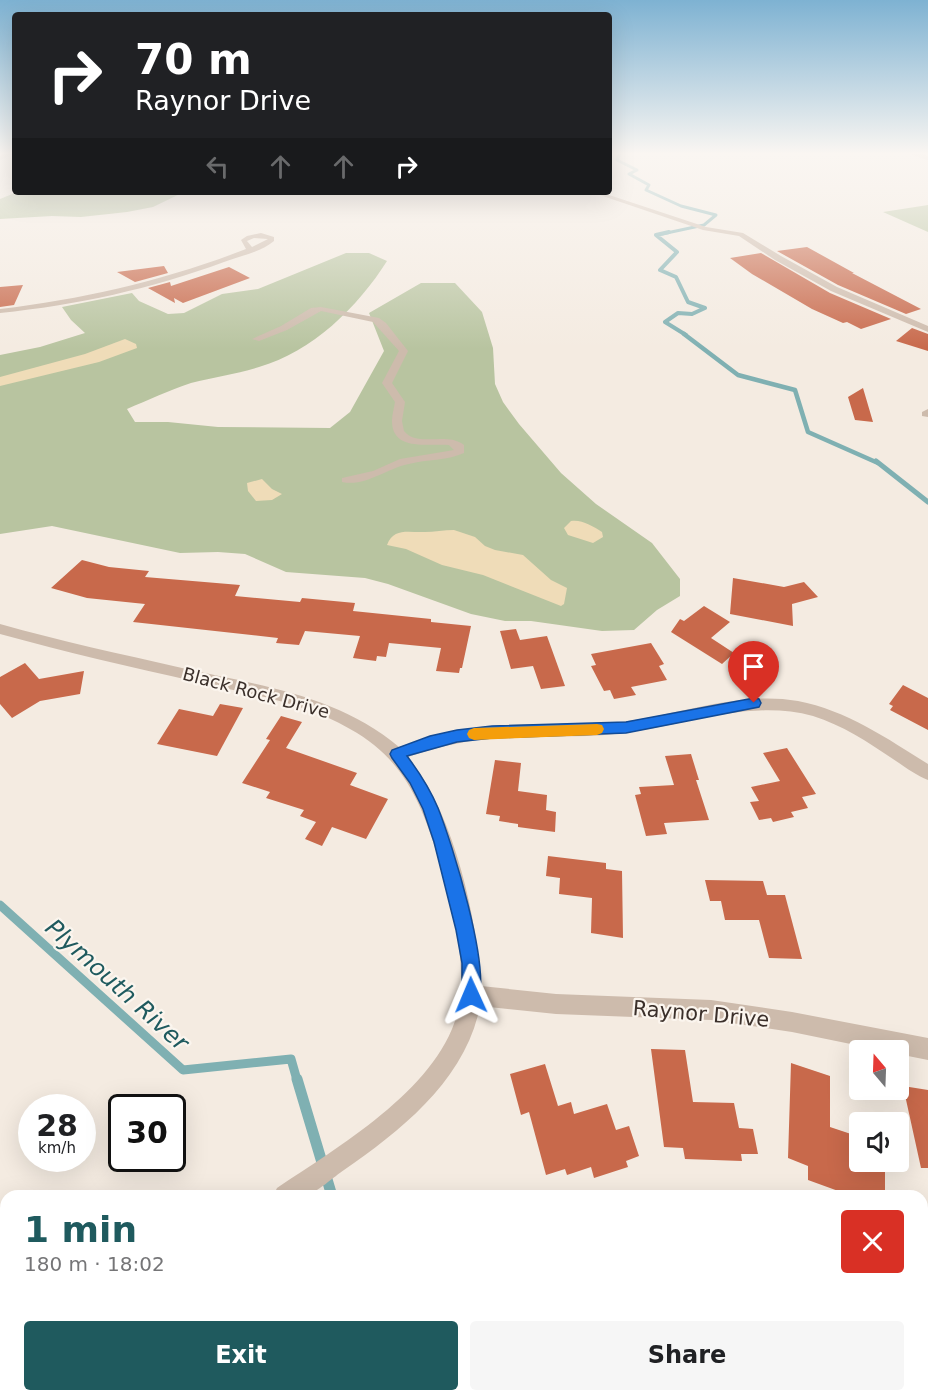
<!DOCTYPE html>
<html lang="en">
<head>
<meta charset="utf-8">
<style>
	:root { --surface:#fff; --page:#f6f6f6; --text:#202124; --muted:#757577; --accent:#1f5a5e }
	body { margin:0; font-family:"DejaVu Sans",sans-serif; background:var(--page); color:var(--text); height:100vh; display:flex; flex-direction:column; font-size:22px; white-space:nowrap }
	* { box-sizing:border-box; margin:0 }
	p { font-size:20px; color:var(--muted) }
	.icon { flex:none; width:33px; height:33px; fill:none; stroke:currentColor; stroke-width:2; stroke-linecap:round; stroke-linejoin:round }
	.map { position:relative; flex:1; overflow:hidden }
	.drawer { position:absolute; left:0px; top:1190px; width:928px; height:212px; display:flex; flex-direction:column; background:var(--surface); border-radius:18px 18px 0 0; box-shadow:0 6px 24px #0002 }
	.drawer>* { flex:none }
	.top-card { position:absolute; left:12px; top:12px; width:600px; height:183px; border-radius:6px; box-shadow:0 6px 24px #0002; background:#202124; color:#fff; overflow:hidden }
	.needle { width:39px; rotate:341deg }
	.fabs { position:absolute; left:849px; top:1040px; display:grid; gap:12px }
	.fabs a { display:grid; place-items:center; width:60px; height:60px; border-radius:6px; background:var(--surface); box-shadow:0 6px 24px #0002; font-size:30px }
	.speed { position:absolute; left:18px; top:1094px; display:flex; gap:12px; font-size:30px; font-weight:700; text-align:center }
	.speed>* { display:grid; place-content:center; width:78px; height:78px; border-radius:50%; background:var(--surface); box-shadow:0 6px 24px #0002; line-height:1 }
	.speed small { font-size:15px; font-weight:400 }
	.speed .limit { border:3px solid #111; border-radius:9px; background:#fff; color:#111 }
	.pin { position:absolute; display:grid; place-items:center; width:51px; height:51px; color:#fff; margin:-62px -26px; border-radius:50% 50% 50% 0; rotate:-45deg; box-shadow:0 0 6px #0007 }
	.pin .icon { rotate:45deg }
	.me { position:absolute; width:66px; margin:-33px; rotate:359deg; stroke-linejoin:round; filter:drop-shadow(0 0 4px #0008) }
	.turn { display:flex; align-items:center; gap:21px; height:126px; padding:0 24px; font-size:27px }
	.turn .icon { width:78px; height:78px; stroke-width:2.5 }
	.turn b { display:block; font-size:42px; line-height:51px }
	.lanes { display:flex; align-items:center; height:57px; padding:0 24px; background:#0003; justify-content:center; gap:30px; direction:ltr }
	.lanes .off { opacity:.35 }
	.round { display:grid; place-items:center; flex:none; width:63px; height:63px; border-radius:6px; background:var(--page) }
	.summary { display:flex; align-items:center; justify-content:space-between; height:102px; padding:0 24px }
	h1 { font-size:36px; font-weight:600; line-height:45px; color:var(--accent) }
	.action { display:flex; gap:12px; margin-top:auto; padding:12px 24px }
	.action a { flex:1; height:69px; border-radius:6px; background:var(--accent); color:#fff; font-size:24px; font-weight:600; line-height:69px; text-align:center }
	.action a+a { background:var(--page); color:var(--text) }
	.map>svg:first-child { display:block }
	.green { fill:#b8c4a0 }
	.sand { fill:#efdcb8 }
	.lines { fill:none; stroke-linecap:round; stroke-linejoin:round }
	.stream-far5 { stroke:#7fb0b2; stroke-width:3 }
	.stream-far4 { stroke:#7fb0b2; stroke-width:4 }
	.stream-far3 { stroke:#7fb0b2; stroke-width:4.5 }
	.stream-far2 { stroke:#7fb0b2; stroke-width:5 }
	.stream-far1 { stroke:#7fb0b2; stroke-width:9 }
	.stream { stroke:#7fb0b2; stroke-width:11 }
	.building { fill:#c8694b }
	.minor { fill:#cdbbac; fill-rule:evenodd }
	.route { fill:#1a73e8; stroke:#114b97; stroke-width:1.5 }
	.slow { fill:#f59e0b }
	.labels { text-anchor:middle; stroke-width:4.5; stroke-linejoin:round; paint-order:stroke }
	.street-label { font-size:18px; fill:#3b302b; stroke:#fbf5ee }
	.near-street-label { font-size:21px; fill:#3b302b; stroke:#fbf5ee }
	.near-water-label { font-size:24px; font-style:italic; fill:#1f5a5e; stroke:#fbf5ee }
</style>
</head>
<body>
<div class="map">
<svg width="928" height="1400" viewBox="0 0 928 1400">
	<rect width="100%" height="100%" fill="#f4ebe1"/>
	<path class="green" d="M 17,192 L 184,192 L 153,207 L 127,212 L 81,217 L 52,216 L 0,219 L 0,199 Z
		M 928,205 L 928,232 L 883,212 Z
		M 346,253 L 369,253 L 387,261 C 358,307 312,352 259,367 C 237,374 214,377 191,383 C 170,390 148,400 127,409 L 135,422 L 168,422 L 218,427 L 330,428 L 350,412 L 384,351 L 369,313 L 421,283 L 455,283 L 482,312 L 493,348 L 495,384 L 503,402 L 519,424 L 561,473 L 596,504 L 652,543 L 680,579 L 680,596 L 657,610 L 634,630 L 602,631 L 531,621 L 505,621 L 471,614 L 388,584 L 365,578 L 286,572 L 245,554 L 218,552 L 180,553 L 52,526 L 0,534 L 0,355 L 40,347 L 85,333 L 71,320 L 62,307 L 132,293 L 139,301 L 168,314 L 184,313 L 222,294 L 258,289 Z"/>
	<path class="sand" d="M 125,339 L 136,344 L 137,348 L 99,362 L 0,386 L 0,377 L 85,354 Z
		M 262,479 L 272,489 L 282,494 L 272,500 L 256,501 L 248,491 L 247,483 Z
		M 571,521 C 581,519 593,526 602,532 L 603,537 L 593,543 L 568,535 L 564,528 Z
		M 454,530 L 475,537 L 485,546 L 495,550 L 523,555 L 551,580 L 567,588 L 564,604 L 561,606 L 483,575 L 442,565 L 406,549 L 387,545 C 394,527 409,533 425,532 C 434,532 444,530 454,530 Z"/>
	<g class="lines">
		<path class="stream-far5" d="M 620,153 L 617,160 L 637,170 L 629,174 L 649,185 L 646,190 L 681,206 L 716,215 L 704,225 L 662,234"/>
		<path class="stream-far4" d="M 669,232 L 656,235 L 677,252 L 660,270 L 676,277 L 688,302 L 705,308 L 692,314 L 678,313 L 665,322 L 686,335"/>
		<path class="stream-far3" d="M 684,334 L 738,375 L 795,390 L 808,432 L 878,463"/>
		<path class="stream-far2" d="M 876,461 L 928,502"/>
		<path class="stream-far1" d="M 0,905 L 183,1070 L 291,1059 L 297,1080"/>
		<path class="stream" d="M 297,1079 L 332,1196
			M 409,1395 L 411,1400"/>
	</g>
	<path class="building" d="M 807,247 L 854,273 L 852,273 L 921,309 L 906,314 L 838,285 L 777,251 Z
		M 761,253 L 830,293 L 891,319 L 861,329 L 847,322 L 843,323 L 812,309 L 752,274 L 730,258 Z
		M 164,266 L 168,273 L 135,282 L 117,272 Z
		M 229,267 L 250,278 L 183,303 L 174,298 L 175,303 L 148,288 L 170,282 L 171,286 Z
		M 23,285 L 14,305 L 0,307 L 0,287 Z
		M 912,328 L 928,334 L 928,351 L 896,341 Z
		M 863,388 L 873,422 L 855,420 L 848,397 Z
		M 82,560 L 109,567 L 149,571 L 145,577 L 240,585 L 235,596 L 300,602 L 302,598 L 355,603 L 353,611 L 431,619 L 431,622 L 471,626 L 462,668 L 460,668 L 459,673 L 436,671 L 441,648 L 389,643 L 386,657 L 377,656 L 376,661 L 353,658 L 360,636 L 305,631 L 299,645 L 276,643 L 278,638 L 133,622 L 145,604 L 87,598 L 51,588 Z
		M 733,578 L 784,587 L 804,582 L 818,597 L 792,604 L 793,626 L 730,614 Z
		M 704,606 L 730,622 L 711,638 L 734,653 L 722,664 L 671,632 L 680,619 L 684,621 Z
		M 516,629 L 520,640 L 547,636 L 565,686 L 541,689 L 533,666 L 511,669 L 500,631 Z
		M 651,643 L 664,664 L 659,666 L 667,680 L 631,687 L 636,695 L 614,699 L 610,690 L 604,691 L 591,666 L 596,665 L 591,654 Z
		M 25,663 L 39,679 L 84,671 L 80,694 L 40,701 L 12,718 L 0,704 L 0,677 Z
		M 903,685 L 928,698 L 928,730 L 890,710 L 893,706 L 889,704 Z
		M 220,704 L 243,708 L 217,756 L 157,744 L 179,709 L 213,716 Z
		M 281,716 L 302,722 L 286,748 L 357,773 L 350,785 L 388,799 L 366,839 L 332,827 L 322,846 L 305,839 L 316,822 L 300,816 L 304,810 L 266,798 L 270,792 L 242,783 L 270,740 L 266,739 Z
		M 787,748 L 816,794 L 802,797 L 808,808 L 791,812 L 794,817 L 773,822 L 771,818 L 759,820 L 750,802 L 759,801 L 751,787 L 780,781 L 763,753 Z
		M 691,754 L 699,780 L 696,780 L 709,820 L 664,823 L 667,834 L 646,836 L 635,795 L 641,794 L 639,787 L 674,785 L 665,756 Z
		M 495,760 L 521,763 L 518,791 L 547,795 L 546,810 L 556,812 L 555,832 L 518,827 L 518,824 L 499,821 L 500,816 L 486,814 Z
		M 548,856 L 606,863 L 606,869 L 622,871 L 623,938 L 591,933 L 592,898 L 559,894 L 560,878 L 546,876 Z
		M 705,880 L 763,881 L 767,895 L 785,895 L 802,959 L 769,958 L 759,920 L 725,920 L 721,901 L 710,901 Z
		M 651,1049 L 685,1050 L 693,1102 L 734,1103 L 739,1128 L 753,1129 L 758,1154 L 741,1154 L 742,1161 L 685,1159 L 683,1148 L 664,1147 Z
		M 791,1063 L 830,1076 L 830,1127 L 860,1137 L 860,1161 L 870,1161 L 870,1167 L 885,1172 L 885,1196 L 852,1196 L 808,1180 L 808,1166 L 788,1158 Z
		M 545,1064 L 558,1106 L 571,1102 L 574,1114 L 607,1104 L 616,1130 L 629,1126 L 639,1156 L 626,1161 L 628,1167 L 594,1178 L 591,1167 L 567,1175 L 565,1169 L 546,1175 L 529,1112 L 521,1115 L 510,1074 Z
		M 903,1086 L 928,1090 L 928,1168 L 921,1168 Z"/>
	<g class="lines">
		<path class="minor" d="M 7,153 L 14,153 L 0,160 L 0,156 Z
			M 913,153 L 923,153 L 922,154 L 928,156 L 928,160 L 912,155 Z
			M 591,192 L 600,192 L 706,227 L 743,233 L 781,256 L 837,287 L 928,326 L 928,332 L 831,291 L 775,260 L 739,236 L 703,230 Z
			M 261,233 L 274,237 L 274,241 C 261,252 240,256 224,262 C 151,289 77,305 0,313 L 0,309 C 85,299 166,280 246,249 L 241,240 L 247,236 ZM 254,238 L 268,239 L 252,247 L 247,241 Z
			M 321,307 L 379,318 L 386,323 L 408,351 L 392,383 L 405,402 L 402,421 L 404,431 C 417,448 447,431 464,445 L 464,453 C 446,461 427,459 409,464 C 387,468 366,487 342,482 L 342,478 L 373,471 L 400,459 L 454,450 L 449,445 C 429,443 392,452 392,421 C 392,415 394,408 395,402 L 382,383 L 399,351 L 373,322 L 321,311 L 287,330 L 259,341 L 252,339 L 281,326 L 311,308 Z
			M 928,409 L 928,417 L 922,416 L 922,412 Z
			M 0,624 C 60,641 121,654 182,668 C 258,685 338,695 399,747 C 429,737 460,728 492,726 C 537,722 583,727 628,721 C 684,713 741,691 798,701 C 846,710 888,739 928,764 L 928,780 C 915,775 904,766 893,759 C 868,742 842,725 813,716 C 747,698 681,728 615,734 C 579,738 542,735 506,737 C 472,739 440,746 408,757 C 453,811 477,916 481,986 L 556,994 L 711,1000 L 792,1012 L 928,1038 L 928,1060 L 898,1054 L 898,1050 L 880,1050 L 792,1032 L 711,1020 L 556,1014 L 480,1006 C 466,1079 402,1130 344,1170 C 335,1176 316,1193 306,1196 C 296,1198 283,1196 273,1196 L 277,1188 C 338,1147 441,1087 458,1010 C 468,966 452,900 438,857 C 421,802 403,758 350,729 C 303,702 249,694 197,682 C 131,667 65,652 0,634 Z
			M 77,1395 L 107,1395 L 105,1400 L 75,1400 Z"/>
	</g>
	<linearGradient id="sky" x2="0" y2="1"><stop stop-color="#7eb2d2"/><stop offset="0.44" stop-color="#faf6f2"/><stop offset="1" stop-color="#faf6f2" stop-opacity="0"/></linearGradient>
	<rect width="928" height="349" fill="url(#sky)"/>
	<path class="route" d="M 754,698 L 759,699 L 761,703 L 759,707 L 626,733 L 492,738 L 457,742 L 407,756 C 419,772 430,789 438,808 C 452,843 491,968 478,1001 L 471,1004 L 465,1001 L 462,995 L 462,963 L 456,930 L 434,842 L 423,809 L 410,783 L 392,758 L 390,754 L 392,750 L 430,736 L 457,730 L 492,726 L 626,722 Z"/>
	<path class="slow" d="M 597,724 L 602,725 L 604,729 L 602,733 L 597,735 L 474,740 L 469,738 L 467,734 L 469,730 L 474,728 Z"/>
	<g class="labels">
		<g class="street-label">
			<text transform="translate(256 693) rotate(15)" y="6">Black Rock Drive</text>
		</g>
		<g class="near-street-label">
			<text transform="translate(701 1014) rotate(5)" y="7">Raynor Drive</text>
		</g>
		<g class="near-water-label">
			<text transform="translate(117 985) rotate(42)" y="8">Plymouth River</text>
		</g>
	</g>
</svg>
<div class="fabs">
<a><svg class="needle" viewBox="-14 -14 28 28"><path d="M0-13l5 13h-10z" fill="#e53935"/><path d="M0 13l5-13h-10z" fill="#757577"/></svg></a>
<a><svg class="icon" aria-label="sound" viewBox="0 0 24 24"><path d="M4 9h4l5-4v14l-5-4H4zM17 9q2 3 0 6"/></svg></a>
</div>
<div class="speed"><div>28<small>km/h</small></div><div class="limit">30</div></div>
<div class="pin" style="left:754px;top:703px;background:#d93025"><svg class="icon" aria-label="arrive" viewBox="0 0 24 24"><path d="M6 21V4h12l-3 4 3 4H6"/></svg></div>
<svg class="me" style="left:471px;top:995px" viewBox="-20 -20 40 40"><path d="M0-17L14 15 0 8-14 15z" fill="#1a73e8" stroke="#fff" stroke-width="4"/></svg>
<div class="top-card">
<div class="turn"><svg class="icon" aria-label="right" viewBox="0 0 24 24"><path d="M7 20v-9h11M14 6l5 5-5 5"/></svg><div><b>70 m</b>Raynor Drive</div></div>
<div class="lanes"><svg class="icon off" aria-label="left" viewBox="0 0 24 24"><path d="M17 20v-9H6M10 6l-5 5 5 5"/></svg><svg class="icon off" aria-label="ahead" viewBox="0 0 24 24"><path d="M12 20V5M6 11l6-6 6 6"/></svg><svg class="icon off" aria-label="ahead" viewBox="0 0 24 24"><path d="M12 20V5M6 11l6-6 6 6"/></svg><svg class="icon" aria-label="right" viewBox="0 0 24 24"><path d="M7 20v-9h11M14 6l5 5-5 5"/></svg></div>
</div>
<section class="drawer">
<div class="summary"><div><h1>1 min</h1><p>180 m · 18:02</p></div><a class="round" style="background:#d93025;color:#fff"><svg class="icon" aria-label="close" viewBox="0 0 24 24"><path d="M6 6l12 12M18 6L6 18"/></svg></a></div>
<div class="action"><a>Exit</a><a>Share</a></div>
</section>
</div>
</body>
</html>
